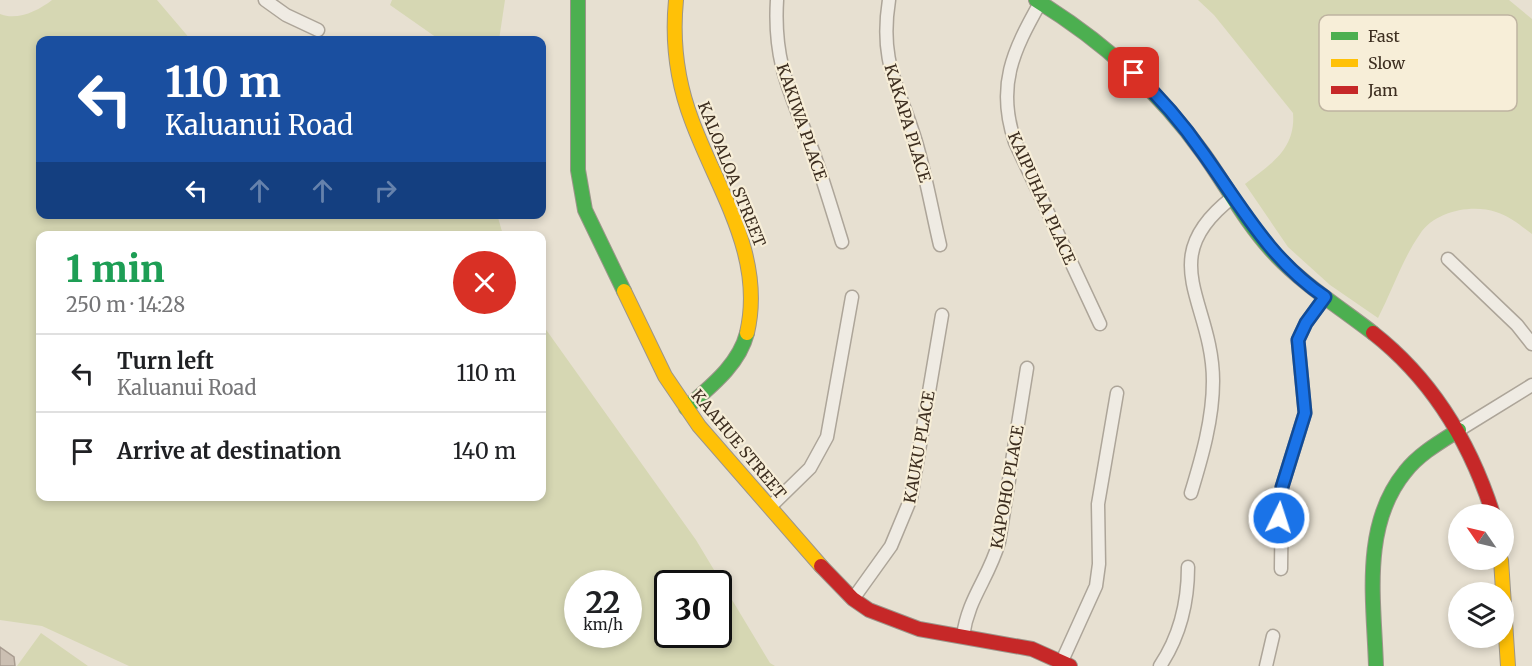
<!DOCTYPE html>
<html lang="en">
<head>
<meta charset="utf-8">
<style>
	:root { --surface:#fff; --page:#f2f2f2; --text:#202124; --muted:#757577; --line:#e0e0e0 }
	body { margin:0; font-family:Merriweather,serif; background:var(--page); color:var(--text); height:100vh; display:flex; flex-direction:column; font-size:22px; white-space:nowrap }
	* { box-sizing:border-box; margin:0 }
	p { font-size:20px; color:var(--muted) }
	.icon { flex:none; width:33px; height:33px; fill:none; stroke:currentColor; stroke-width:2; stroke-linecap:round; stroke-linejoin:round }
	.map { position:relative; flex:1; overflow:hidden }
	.sheet { position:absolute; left:36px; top:231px; width:510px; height:270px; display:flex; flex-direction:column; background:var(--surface); border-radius:12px; box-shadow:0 3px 9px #0003 }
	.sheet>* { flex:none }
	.guide { position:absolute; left:36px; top:36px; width:510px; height:183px; border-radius:12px; box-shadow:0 3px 9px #0003; background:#1a4fa0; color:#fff; overflow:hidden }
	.needle { width:39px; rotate:304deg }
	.controls { position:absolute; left:1448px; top:504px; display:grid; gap:12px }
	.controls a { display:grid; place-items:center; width:66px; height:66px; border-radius:50%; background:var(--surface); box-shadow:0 3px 9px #0003; font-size:30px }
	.speed { position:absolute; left:564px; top:570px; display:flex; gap:12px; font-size:30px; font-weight:700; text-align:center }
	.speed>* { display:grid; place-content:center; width:78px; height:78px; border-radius:50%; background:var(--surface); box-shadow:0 3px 9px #0003; line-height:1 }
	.speed small { font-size:15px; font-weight:400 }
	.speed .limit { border:3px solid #111; border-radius:9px; background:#fff; color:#111 }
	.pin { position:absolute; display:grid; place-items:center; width:51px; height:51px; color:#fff; margin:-26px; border-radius:12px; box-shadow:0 3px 9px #0006 }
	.me { position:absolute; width:66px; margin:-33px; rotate:4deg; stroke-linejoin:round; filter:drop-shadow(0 0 4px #0008) }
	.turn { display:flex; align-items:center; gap:21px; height:126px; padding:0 30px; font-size:27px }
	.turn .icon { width:78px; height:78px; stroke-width:2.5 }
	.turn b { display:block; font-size:42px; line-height:51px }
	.lanes { display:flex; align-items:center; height:57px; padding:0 30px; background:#0003; justify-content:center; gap:30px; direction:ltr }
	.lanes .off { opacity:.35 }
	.round { display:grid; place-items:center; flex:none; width:63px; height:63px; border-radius:32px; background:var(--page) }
	.summary { display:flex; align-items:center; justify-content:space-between; height:102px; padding:0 30px }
	h1 { font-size:36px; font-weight:800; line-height:45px; color:#1e9e55 }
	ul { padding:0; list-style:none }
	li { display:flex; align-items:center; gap:18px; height:78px; padding:0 30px; border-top:2px solid var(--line) }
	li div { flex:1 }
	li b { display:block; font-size:22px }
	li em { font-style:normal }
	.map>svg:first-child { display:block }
	.green { fill:#d6d7b3; fill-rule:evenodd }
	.building { fill:#cbbfb2; stroke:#a89c90; stroke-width:1.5 }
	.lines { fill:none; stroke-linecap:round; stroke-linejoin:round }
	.street-casing { stroke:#ada599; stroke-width:15 }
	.fast-casing { stroke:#9c958a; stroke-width:16 }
	.slow-casing { stroke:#9c958a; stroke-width:16 }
	.jam-casing { stroke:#9c958a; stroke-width:16 }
	.street { stroke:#efebe3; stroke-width:12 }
	.fast { stroke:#4caf50; stroke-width:14 }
	.slow { stroke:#ffc107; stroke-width:14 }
	.jam { stroke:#c62828; stroke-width:14 }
	.route-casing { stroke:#114b97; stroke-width:15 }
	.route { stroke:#1a73e8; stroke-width:10 }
	.labels { text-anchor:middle; stroke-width:4.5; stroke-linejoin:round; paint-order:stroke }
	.street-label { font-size:16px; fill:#3d2e20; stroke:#f7eed8 }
	.key { fill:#f7eed8; stroke:#bfb4a1; stroke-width:1.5 }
	.key-label { font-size:16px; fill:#3d2e20 }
</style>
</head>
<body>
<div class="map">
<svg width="1532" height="666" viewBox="0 0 1532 666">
	<rect width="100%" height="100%" fill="#e7e0d1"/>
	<path class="green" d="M 52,0 L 157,0 L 191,40 L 40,40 L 40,214 L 497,214 L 503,235 L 40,236 L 40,496 L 542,496 L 542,324 L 696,540 L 770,663 L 775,666 L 129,666 L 42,626 L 0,620 L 0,14 C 17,21 38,11 52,0 ZM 578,584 L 628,584 L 628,634 L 578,634 ZM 668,584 L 718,584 L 718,634 L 668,634 Z
		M 392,0 L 505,0 L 499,40 L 440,40 L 390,5 Z
		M 1198,0 L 1509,0 L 1532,19 L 1532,234 C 1521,226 1510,216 1496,212 C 1472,204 1435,211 1420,234 C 1403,258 1392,291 1378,318 L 1330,285 L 1288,247 L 1245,184 C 1271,164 1296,149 1293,113 L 1214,15 Z
		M 41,633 L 88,666 L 17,666 Z"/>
	<path class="building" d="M 0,647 L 14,657 L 15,666 L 0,666 Z"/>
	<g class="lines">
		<g class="street-casing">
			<path id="street" d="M 265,0 L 286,15 L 318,30
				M 777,0 C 773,65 792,96 814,154 C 824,183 833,213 842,242
				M 889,0 C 879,63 899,86 916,142 C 926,176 932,211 940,245
				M 1040,3 C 1013,51 996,86 1015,142 L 1100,324
				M 1448,259 L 1517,325 L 1532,344
				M 1459,430 L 1532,385
				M 1191,493 C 1202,457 1213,419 1213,381 C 1213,301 1152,259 1233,197
				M 770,507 L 810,468 L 827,437 L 852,297
				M 1281,569 L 1282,487 L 1305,413 L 1298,340 L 1306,323 L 1325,297
				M 853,599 L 891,546 L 911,498 L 942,315
				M 963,636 C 968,598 989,578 999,542 L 1027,368
				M 1062,661 L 1096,586 L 1099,564 L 1098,504 L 1117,393
				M 1160,666 C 1180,636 1188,603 1188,567
				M 1266,666 L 1273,636"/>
		</g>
		<g class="fast-casing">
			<path id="fast" d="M 578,0 L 578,170 L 585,210 L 624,291
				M 1036,0 C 1101,40 1158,90 1203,153 C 1226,185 1244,220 1271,250 C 1301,283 1338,306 1373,333
				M 686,408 C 710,387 739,365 747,333
				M 1376,666 C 1374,601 1361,526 1405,472 C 1419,454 1440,442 1459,430"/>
		</g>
		<g class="slow-casing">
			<path id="slow" d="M 676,0 C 672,41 677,82 692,121 C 718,191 765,256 747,333
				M 624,291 L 665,376 L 699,426 L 821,566
				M 1501,560 L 1508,666"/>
		</g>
		<g class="jam-casing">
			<path id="jam" d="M 1373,333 C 1433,380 1470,442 1493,514
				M 821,566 L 853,599 L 869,610 L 919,629 L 1032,649 L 1070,666"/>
		</g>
		<use href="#street" class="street"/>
		<use href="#fast" class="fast"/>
		<use href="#slow" class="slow"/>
		<use href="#jam" class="jam"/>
	</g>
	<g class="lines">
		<g class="route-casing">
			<path id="route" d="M 1134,73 C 1160,97 1183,124 1203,153 C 1241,206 1270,260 1325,297 L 1306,323 L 1298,340 L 1305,413 L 1282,487 L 1279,518"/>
		</g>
		<use href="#route" class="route"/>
	</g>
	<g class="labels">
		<g class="street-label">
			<text transform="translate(802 122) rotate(71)" y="6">KAKIWA PLACE</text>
			<text transform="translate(908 123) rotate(73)" y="6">KAKAPA PLACE</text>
			<text transform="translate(732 174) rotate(68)" y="6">KALOALOA STREET</text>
			<text transform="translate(1042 198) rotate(66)" y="6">KAIPUHAA PLACE</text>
			<text transform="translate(739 444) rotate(50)" y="6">KAAHUE STREET</text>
			<text transform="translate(919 447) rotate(-80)" y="6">KAUKU PLACE</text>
			<text transform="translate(1007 487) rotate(-80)" y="6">KAPOHO PLACE</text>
		</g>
	</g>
	<rect x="1319" y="15" width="198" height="96" rx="9" class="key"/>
	<rect x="1331" y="32" width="27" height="8" fill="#4caf50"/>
	<rect x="1331" y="59" width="27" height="8" fill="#ffc107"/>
	<rect x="1331" y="86" width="27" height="8" fill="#c62828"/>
	<g class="key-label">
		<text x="1368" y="42">Fast</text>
		<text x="1368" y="69">Slow</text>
		<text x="1368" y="96">Jam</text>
	</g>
</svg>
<div class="controls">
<a><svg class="needle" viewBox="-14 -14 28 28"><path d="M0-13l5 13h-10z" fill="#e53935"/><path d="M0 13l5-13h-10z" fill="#757577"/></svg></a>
<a><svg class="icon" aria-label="layers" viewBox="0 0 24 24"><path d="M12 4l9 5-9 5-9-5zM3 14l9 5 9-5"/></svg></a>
</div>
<div class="speed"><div>22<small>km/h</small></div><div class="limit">30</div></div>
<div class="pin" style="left:1134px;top:73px;background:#d93025"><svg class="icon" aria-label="arrive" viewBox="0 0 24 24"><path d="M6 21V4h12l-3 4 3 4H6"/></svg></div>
<svg class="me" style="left:1279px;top:518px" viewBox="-20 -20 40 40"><circle r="17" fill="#1a73e8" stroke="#fff" stroke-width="3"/><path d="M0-11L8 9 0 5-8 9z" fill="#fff"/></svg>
<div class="guide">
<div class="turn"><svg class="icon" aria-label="left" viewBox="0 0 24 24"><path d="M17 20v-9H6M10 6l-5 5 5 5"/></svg><div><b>110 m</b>Kaluanui Road</div></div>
<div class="lanes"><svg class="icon" aria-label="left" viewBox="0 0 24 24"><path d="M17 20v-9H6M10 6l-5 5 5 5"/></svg><svg class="icon off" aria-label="ahead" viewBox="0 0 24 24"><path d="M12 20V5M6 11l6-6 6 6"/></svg><svg class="icon off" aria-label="ahead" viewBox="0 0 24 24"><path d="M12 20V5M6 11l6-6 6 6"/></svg><svg class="icon off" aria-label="right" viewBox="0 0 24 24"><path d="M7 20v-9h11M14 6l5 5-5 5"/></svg></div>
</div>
<section class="sheet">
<div class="summary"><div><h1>1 min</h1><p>250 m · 14:28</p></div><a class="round" style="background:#d93025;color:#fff"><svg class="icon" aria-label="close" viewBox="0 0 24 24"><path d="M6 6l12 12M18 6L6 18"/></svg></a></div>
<ul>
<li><svg class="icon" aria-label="left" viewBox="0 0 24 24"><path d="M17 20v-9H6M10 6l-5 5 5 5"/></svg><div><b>Turn left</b><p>Kaluanui Road</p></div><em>110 m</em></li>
<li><svg class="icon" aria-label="arrive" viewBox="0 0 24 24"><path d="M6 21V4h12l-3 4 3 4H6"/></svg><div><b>Arrive at destination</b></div><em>140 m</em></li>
</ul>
</section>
</div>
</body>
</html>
